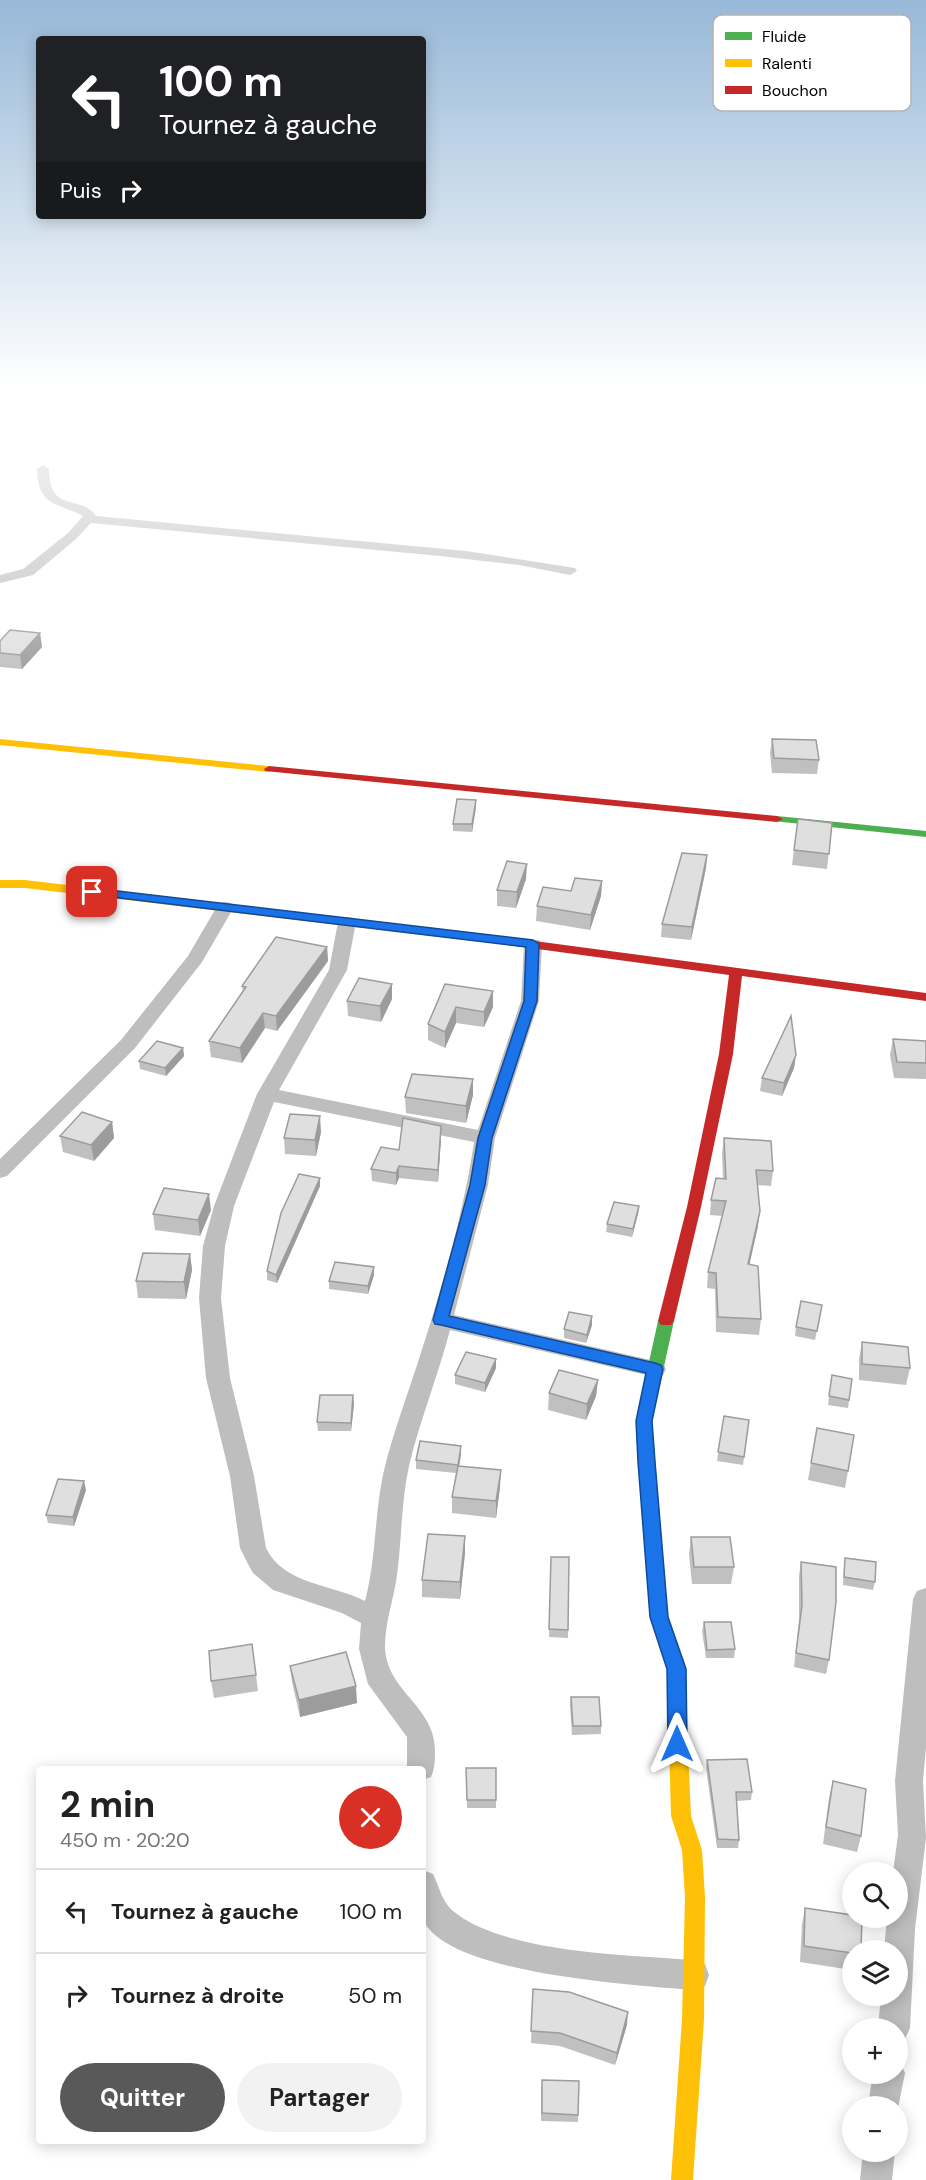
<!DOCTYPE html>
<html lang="fr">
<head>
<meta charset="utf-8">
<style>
	:root { --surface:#fff; --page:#f2f2f2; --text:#222; --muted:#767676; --line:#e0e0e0; --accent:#595959 }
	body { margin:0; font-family:"DM Sans",sans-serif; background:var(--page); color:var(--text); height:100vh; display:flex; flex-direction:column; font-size:22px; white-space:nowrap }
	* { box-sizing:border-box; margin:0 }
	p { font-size:20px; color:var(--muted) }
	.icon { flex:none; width:33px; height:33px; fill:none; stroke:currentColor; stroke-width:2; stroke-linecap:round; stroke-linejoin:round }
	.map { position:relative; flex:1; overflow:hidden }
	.details { position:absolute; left:36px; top:1766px; width:390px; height:378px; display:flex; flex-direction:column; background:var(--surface); border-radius:6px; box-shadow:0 3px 15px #0003 }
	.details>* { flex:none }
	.top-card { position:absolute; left:36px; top:36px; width:390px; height:183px; border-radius:6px; box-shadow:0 3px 15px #0003; background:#202124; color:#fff; overflow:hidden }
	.tools { position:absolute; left:842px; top:1862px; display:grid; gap:12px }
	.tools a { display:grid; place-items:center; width:66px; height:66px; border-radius:50%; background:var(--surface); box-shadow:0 3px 15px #0003; font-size:30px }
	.pin { position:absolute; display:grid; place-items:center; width:51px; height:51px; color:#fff; margin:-26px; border-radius:12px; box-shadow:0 3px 9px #0006 }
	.me { position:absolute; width:66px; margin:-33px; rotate:0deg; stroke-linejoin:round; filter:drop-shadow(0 0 4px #0008) }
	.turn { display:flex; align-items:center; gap:21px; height:126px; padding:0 24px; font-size:27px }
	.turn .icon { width:78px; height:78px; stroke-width:2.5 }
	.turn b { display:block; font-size:42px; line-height:51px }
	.then { display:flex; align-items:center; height:57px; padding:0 24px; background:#0003; gap:12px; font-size:22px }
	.round { display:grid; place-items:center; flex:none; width:63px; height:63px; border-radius:32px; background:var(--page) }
	.overview { display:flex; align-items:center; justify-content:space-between; height:102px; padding:0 24px }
	h1 { font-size:36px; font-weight:700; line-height:45px }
	.primary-button { display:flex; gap:12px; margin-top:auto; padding:12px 24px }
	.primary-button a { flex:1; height:69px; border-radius:36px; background:var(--accent); color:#fff; font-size:24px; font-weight:700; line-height:69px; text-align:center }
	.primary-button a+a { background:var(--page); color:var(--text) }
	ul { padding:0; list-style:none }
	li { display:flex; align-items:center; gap:18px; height:84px; padding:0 24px; border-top:2px solid var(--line) }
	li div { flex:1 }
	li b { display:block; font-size:22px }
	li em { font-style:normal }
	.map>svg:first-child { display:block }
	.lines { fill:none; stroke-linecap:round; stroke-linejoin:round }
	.street { fill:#bebebe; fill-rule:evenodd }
	.fast { fill:#4caf50; fill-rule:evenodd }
	.slow { fill:#ffc107; fill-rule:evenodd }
	.jam { fill:#c62828; fill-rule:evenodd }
	.wall { fill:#c0c0c0 }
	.shaded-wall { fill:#9c9c9c }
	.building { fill:#dfdfdf; stroke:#9c9c9c; stroke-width:1.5 }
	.route { fill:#1a73e8; stroke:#114b97; stroke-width:1.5 }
	.key { fill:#fff; stroke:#b2b2b2; stroke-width:1.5 }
	.key-label { font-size:16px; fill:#000 }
</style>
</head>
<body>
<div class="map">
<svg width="926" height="2180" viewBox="0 0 926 2180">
	<rect width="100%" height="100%" fill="#fff"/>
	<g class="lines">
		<path class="street" d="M 43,465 L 49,469 C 50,515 80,493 96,516 L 466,551 L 575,568 L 577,571 L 570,575 L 519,565 L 440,556 L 91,523 L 76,539 L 33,575 L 0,583 L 0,575 L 23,569 L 68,533 L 83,516 C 57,502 38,507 37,469 Z
			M 225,902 L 231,903 L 234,907 L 202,962 L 135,1048 L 7,1176 L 0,1178 L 0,1159 L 121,1040 L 188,956 L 219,903 Z
			M 347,917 L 353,918 L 356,922 L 347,970 L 279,1090 L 478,1130 L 521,1001 L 524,944 L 527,940 L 539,940 L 542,944 L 539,1001 L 495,1138 L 488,1185 L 454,1315 L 655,1361 L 663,1363 L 666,1369 L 663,1375 L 655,1377 L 450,1330 C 438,1376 420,1420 409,1466 C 401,1502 402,1538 397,1575 C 394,1599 385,1621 385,1647 C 386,1691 435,1706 435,1750 C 435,1760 435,1768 431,1777 L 423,1780 L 423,1768 L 407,1768 L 407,1737 L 368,1684 L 359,1649 L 361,1623 L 342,1613 L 273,1590 L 253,1573 L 249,1566 L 240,1548 L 230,1476 L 206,1378 L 199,1298 L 203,1246 L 214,1206 L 257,1094 L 329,970 L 338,922 L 341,918 ZM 274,1102 L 474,1142 C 463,1216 441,1291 418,1362 C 407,1396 394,1431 385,1466 C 374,1510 377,1556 365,1601 C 332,1584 284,1585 266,1548 L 254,1476 L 230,1378 L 221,1298 L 225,1246 L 234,1206 Z
			M 926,1588 L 926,1747 L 923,1781 L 926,1838 L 915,1929 L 910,2028 L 905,2039 L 897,2042 L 897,2028 L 878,2028 L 881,1995 L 897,1995 L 897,1950 L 884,1950 L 887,1917 L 897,1917 L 897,1872 L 893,1872 L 898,1835 L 895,1781 L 913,1599 L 917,1591 Z
			M 423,1870 L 433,1874 C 439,1886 442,1902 453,1911 C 504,1953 628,1955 694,1960 L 705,1964 L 709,1975 L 705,1986 L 694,1990 C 636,1985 459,1975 426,1925 C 418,1912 423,1885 423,1870 Z
			M 897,2061 L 900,2062 L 905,2073 L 897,2113 L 897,2106 L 868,2106 L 873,2073 L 897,2073 Z
			M 863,2151 L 895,2151 L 892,2180 L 860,2180 Z"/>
		<path class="fast" d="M 777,816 L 926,831 L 926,837 L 773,821 L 771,819 Z
			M 666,1315 L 671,1317 L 674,1321 L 652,1421 L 668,1617 L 685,1669 L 686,1706 L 684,1712 L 677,1714 L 670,1712 L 668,1706 L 667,1669 L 650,1617 L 636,1421 L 658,1321 L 661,1317 Z"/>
		<path class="slow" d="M 0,739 L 269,766 L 274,769 L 269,772 L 0,745 Z
			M 0,880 L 25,880 L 482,934 L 488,938 L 482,942 L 25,888 L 0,888 Z
			M 677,1698 L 684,1700 L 686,1706 L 691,1816 L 702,1850 L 705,1897 L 704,2019 L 693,2180 L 671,2180 L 682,2019 L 685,1897 L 682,1850 L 671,1816 L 668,1706 L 670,1700 Z"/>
		<path class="jam" d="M 269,766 L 777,816 L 783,819 L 777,822 L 265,771 L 264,769 Z
			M 482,934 L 926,993 L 926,1001 L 742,976 L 733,1054 L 701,1207 L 674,1321 L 671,1325 L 661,1325 L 658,1321 L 687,1207 L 719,1054 L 729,975 L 478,941 L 476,938 Z"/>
	</g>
	<path class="wall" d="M 40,633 L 42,647 L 22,669 L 0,667 L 0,641 Z
		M 772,739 L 819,760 L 817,774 L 772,773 L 770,753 Z
		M 476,800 L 476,807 L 472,832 L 453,831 L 453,824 Z
		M 798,819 L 832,823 L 827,869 L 792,865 Z
		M 707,855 L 706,868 L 691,940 L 661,937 L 662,924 Z
		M 526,879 L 516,908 L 497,906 L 497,890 Z
		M 602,881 L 601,896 L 590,930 L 536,921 L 537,906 L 571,891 Z
		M 327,947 L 328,961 L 277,1031 L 265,1028 L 242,1063 L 211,1057 L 209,1041 L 243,992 L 242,986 Z
		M 392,984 L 392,999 L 381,1022 L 348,1016 L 347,1001 Z
		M 445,984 L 493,991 L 493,1007 L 484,1027 L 456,1023 L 445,1048 L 428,1040 L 428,1024 Z
		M 893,1039 L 926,1041 L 926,1079 L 894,1078 L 890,1055 Z
		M 183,1048 L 184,1056 L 166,1076 L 140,1069 L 139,1061 Z
		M 796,1055 L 794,1068 L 782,1096 L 760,1091 L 762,1078 Z
		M 473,1079 L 473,1095 L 466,1123 L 406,1113 L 405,1097 Z
		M 112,1122 L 114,1138 L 94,1161 L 63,1152 L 60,1136 Z
		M 441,1126 L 441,1138 L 438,1182 L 399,1178 L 396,1185 L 372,1181 L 371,1169 L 399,1150 Z
		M 321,1132 L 316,1156 L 285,1154 L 284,1138 Z
		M 724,1138 L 773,1171 L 771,1186 L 757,1185 L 758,1226 L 749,1265 L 761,1319 L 759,1335 L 716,1332 L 715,1289 L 707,1288 L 708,1272 L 723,1216 L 710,1215 L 711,1200 L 723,1179 L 722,1153 Z
		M 320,1178 L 320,1186 L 277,1283 L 267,1280 L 267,1271 Z
		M 639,1206 L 638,1214 L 632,1237 L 606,1232 L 607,1224 Z
		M 211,1210 L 200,1236 L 155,1230 L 153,1214 Z
		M 190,1254 L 192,1270 L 186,1299 L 138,1298 L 136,1281 Z
		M 374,1275 L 368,1294 L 329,1289 L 329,1281 Z
		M 822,1305 L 815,1340 L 795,1336 L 796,1327 Z
		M 592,1316 L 592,1325 L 586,1343 L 564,1338 L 564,1329 Z
		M 862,1342 L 910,1368 L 906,1385 L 859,1380 L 859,1359 Z
		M 496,1368 L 485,1392 L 455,1384 L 455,1375 Z
		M 832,1375 L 852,1379 L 848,1408 L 828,1405 Z
		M 598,1380 L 596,1396 L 586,1420 L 548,1410 L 549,1393 Z
		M 354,1404 L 351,1431 L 318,1431 L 317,1422 Z
		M 724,1416 L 749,1420 L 743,1465 L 717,1461 Z
		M 817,1428 L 848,1471 L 845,1488 L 808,1480 Z
		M 461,1454 L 459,1466 L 500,1487 L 496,1518 L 452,1513 L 452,1497 L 456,1473 L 416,1469 L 416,1460 Z
		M 86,1490 L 74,1526 L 48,1523 L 46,1515 Z
		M 691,1537 L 734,1567 L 731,1584 L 692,1584 L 689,1554 Z
		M 465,1553 L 460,1599 L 422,1597 L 422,1580 Z
		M 551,1557 L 569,1557 L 568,1638 L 549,1637 Z
		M 845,1558 L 875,1582 L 873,1590 L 843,1585 L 844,1566 Z
		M 801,1562 L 829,1660 L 826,1674 L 794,1667 L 799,1619 L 799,1576 Z
		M 704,1622 L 735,1649 L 734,1658 L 706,1658 L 702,1631 Z
		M 252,1644 L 258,1691 L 214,1698 L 211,1681 Z
		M 290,1666 L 357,1703 L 300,1717 L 292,1682 Z
		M 571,1697 L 601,1726 L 601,1734 L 572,1735 L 570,1705 Z
		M 707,1760 L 752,1792 L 751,1800 L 736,1801 L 739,1840 L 738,1848 L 717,1848 L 706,1768 Z
		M 466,1768 L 496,1768 L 496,1808 L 467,1808 Z
		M 833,1781 L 861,1836 L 857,1852 L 823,1844 L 829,1798 Z
		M 805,1908 L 852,1950 L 852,1970 L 800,1962 L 802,1924 Z
		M 533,1989 L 627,2025 L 615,2065 L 560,2046 L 531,2043 Z
		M 541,2087 L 578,2115 L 578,2122 L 541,2121 Z"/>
	<path class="shaded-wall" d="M 40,633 L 42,647 L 22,669 L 20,655 Z
		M 476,800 L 476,807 L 472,832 L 472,824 Z
		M 707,855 L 706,868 L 691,940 L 692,927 Z
		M 527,864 L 526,879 L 516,908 L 517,892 Z
		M 602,881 L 601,896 L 590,930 L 591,915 Z
		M 327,947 L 328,961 L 277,1031 L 276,1016 Z
		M 392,984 L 392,999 L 381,1022 L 380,1006 Z
		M 493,991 L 493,1007 L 484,1027 L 484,1012 Z
		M 456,1007 L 456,1023 L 445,1048 L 445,1032 Z
		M 263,1013 L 265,1028 L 242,1063 L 240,1048 Z
		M 183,1048 L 184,1056 L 166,1076 L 165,1068 Z
		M 796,1055 L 794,1068 L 782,1096 L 784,1083 Z
		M 473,1079 L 473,1095 L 466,1123 L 466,1106 Z
		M 320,1116 L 321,1132 L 316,1156 L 315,1140 Z
		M 112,1122 L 114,1138 L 94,1161 L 91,1145 Z
		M 441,1126 L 441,1138 L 438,1182 L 438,1170 Z
		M 399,1166 L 399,1178 L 396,1185 L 396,1173 Z
		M 320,1178 L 320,1186 L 277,1283 L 276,1275 Z
		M 209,1194 L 211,1210 L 200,1236 L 198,1220 Z
		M 639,1206 L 638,1214 L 632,1237 L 633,1229 Z
		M 760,1211 L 758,1226 L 746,1280 L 748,1264 Z
		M 190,1254 L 192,1270 L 186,1299 L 184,1282 Z
		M 374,1267 L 374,1275 L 368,1294 L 368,1286 Z
		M 592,1316 L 592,1325 L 586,1343 L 587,1335 Z
		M 496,1359 L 496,1368 L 485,1392 L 485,1383 Z
		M 598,1380 L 596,1396 L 586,1420 L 587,1404 Z
		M 353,1395 L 354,1404 L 351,1431 L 351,1423 Z
		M 461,1446 L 461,1454 L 458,1474 L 458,1465 Z
		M 501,1470 L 500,1487 L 496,1518 L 496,1501 Z
		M 84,1481 L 86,1490 L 74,1526 L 73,1517 Z
		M 465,1536 L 465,1553 L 460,1599 L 460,1582 Z
		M 356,1686 L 357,1703 L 300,1717 L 299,1700 Z
		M 628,2012 L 627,2025 L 615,2065 L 617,2053 Z"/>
	<path class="building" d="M 10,630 L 40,633 L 20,655 L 0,653 L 0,641 Z
		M 772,739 L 816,740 L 819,760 L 774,758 Z
		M 457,799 L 476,800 L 472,824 L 453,824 Z
		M 798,819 L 832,823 L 829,854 L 794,850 Z
		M 682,853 L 707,855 L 692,927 L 662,924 Z
		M 507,861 L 527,864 L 517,892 L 497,890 Z
		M 575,878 L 602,881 L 591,915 L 537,906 L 543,887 L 571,891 Z
		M 276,937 L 327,947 L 276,1016 L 263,1013 L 240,1048 L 209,1041 L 246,987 L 242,986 Z
		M 359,978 L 392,984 L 380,1006 L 347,1001 Z
		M 445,984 L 493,991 L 484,1012 L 456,1007 L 445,1032 L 428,1024 Z
		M 791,1016 L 796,1055 L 784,1083 L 762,1078 Z
		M 893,1039 L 926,1041 L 926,1063 L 897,1062 Z
		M 157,1041 L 183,1048 L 165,1068 L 139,1061 Z
		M 412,1074 L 473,1079 L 466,1106 L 405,1097 Z
		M 82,1112 L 112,1122 L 91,1145 L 60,1136 Z
		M 290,1114 L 320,1116 L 315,1140 L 284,1138 Z
		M 403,1118 L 441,1126 L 438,1170 L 399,1166 L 396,1173 L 371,1169 L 381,1147 L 399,1150 Z
		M 724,1138 L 771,1141 L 773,1171 L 756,1170 L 760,1211 L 748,1264 L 758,1266 L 761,1319 L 718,1317 L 716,1273 L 708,1272 L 726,1201 L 711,1200 L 716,1178 L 726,1179 Z
		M 299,1174 L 320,1178 L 276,1275 L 267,1271 L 281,1213 Z
		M 164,1188 L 209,1194 L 198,1220 L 153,1214 Z
		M 614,1202 L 639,1206 L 633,1229 L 607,1224 Z
		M 143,1253 L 190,1254 L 184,1282 L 136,1281 Z
		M 335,1262 L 374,1267 L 368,1286 L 329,1281 Z
		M 801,1301 L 822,1305 L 817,1331 L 796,1327 Z
		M 569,1312 L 592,1316 L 587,1335 L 564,1329 Z
		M 862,1342 L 908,1347 L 910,1368 L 862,1364 Z
		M 466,1352 L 496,1359 L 485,1383 L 455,1375 Z
		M 559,1370 L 598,1380 L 587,1404 L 549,1393 Z
		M 832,1375 L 852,1379 L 849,1400 L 829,1396 Z
		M 320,1395 L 353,1395 L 351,1423 L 317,1422 Z
		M 724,1416 L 749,1420 L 744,1457 L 718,1452 Z
		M 817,1428 L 854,1435 L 848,1471 L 811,1463 Z
		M 420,1441 L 461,1446 L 458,1465 L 416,1460 Z
		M 458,1466 L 501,1470 L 496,1501 L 452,1497 Z
		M 58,1479 L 84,1481 L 73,1517 L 46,1515 Z
		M 428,1534 L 465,1536 L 460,1582 L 422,1580 Z
		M 691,1537 L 730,1537 L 734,1567 L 694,1567 Z
		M 551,1557 L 569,1557 L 568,1630 L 549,1629 Z
		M 845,1558 L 876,1562 L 875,1582 L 844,1577 Z
		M 801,1562 L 836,1567 L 836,1602 L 829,1660 L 796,1653 L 802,1605 Z
		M 704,1622 L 731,1622 L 735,1649 L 707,1650 Z
		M 252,1644 L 256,1675 L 211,1681 L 209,1651 Z
		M 346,1652 L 356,1686 L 299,1700 L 290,1666 Z
		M 571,1697 L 599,1697 L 601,1726 L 573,1726 Z
		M 747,1759 L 752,1792 L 736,1792 L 739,1840 L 718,1839 L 707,1760 Z
		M 466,1768 L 496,1768 L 496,1800 L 467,1800 Z
		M 833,1781 L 866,1789 L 861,1836 L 826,1827 Z
		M 805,1908 L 852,1915 L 852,1917 L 862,1917 L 861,1950 L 852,1950 L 852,1953 L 804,1946 Z
		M 533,1989 L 569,1992 L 628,2012 L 617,2053 L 560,2033 L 531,2031 Z
		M 542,2080 L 579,2081 L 578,2115 L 542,2113 Z"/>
	<linearGradient id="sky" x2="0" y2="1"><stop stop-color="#97b8d7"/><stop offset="0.56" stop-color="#fff"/><stop offset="1" stop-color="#fff" stop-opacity="0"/></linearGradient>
	<rect width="926" height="691" fill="url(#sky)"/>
	<path class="route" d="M 92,888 L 533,940 L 539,944 L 537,1001 L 492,1138 L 485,1185 L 449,1316 L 655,1363 L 661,1365 L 663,1369 L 652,1421 L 655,1462 L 668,1617 L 686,1669 L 687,1744 L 684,1751 L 677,1753 L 670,1751 L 668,1744 L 667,1669 L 650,1617 L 638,1462 L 636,1421 L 646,1373 L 441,1325 L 435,1324 L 433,1320 L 470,1185 L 478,1138 L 524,1001 L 526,947 L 87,894 L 87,889 Z"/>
	<rect x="713" y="15" width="198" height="96" rx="9" class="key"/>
	<rect x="725" y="32" width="27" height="8" fill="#4caf50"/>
	<rect x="725" y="59" width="27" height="8" fill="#ffc107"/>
	<rect x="725" y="86" width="27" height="8" fill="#c62828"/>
	<g class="key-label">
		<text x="762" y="42">Fluide</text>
		<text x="762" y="69">Ralenti</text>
		<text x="762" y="96">Bouchon</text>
	</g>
</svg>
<div class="tools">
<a><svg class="icon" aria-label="search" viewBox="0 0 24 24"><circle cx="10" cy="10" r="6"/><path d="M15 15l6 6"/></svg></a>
<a><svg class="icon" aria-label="layers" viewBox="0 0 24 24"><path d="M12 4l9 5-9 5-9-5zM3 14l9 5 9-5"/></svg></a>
<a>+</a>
<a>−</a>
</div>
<div class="pin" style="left:92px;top:892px;background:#d93025"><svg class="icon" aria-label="arrive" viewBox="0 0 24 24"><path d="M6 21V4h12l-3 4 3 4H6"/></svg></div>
<svg class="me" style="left:677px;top:1744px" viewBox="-20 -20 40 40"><path d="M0-17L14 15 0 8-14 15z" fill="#1a73e8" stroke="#fff" stroke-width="4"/></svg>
<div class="top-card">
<div class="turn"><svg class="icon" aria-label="left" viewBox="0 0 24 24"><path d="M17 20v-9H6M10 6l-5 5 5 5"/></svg><div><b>100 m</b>Tournez à gauche</div></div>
<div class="then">Puis<svg class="icon" aria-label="right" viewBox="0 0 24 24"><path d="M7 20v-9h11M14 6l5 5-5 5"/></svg></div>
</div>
<section class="details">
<div class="overview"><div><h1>2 min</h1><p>450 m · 20:20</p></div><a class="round" style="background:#d93025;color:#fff"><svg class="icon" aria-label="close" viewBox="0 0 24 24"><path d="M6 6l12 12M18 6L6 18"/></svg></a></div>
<ul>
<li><svg class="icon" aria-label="left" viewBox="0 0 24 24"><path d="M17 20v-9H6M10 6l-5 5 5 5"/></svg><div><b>Tournez à gauche</b></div><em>100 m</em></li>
<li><svg class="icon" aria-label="right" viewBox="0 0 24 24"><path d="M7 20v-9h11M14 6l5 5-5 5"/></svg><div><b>Tournez à droite</b></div><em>50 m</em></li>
</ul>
<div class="primary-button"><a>Quitter</a><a>Partager</a></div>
</section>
</div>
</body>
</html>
